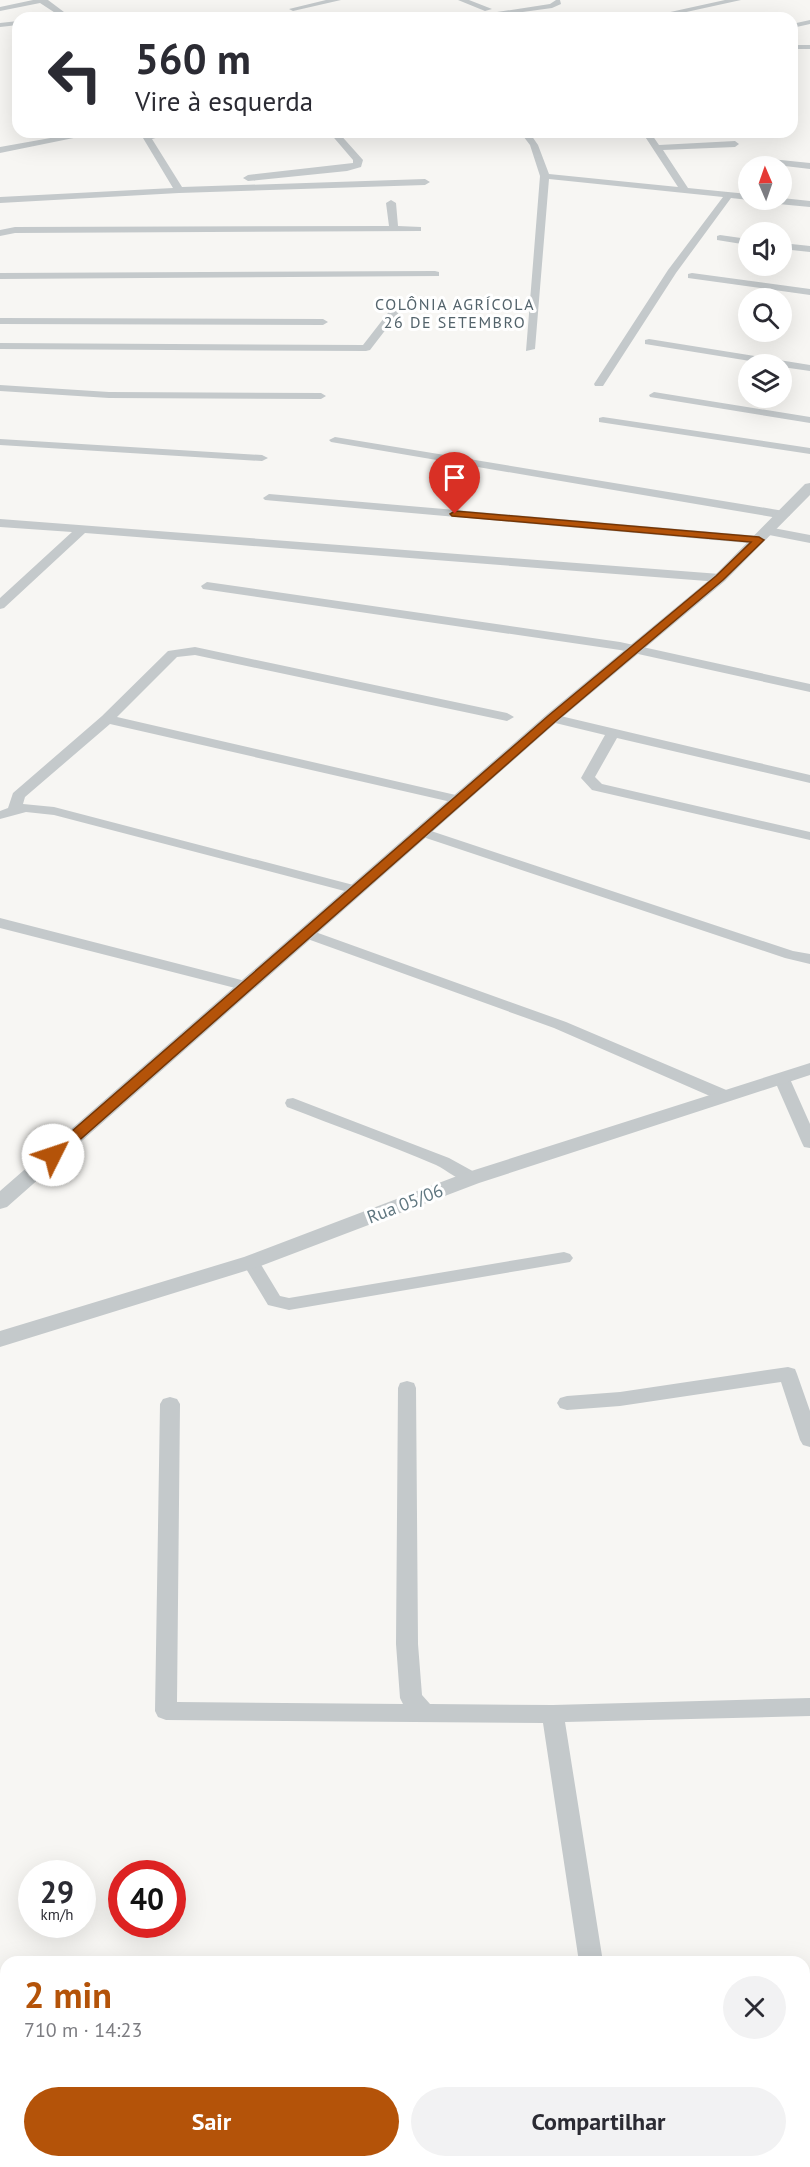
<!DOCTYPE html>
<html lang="pt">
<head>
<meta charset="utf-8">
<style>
	:root { --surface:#fff; --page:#f2f2f3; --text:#2b2b33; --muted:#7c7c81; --accent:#b45309 }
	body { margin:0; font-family:"PT Sans",sans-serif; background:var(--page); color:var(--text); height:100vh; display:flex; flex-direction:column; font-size:22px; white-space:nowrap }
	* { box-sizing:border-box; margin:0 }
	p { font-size:20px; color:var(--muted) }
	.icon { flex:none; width:33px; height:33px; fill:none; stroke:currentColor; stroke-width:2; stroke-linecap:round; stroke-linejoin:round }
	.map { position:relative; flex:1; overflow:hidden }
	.details { position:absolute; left:0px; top:1956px; width:810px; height:212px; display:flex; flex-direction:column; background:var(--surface); border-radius:18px 18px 0 0; box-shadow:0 6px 24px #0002 }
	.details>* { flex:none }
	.guide { position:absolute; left:12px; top:12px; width:786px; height:126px; border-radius:18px; box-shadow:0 6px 24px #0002; background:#fff; color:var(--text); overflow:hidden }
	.needle { width:39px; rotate:358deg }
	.fabs { position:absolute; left:738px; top:156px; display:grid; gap:12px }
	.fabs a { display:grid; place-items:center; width:54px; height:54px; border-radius:50%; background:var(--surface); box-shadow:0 6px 24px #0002; font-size:30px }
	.speed { position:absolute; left:18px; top:1860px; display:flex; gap:12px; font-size:30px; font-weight:700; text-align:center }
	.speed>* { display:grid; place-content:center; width:78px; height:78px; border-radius:50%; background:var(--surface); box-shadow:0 6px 24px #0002; line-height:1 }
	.speed small { font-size:15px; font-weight:400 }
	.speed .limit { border:9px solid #d22; background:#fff; color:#111 }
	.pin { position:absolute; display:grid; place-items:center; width:51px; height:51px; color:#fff; margin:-62px -26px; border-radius:50% 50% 50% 0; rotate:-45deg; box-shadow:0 0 6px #0007 }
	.pin .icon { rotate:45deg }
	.me { position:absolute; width:66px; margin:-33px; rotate:49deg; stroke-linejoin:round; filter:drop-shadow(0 0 4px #0008) }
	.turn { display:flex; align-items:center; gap:21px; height:126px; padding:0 24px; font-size:27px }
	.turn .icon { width:78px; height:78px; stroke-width:2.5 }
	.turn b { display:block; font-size:42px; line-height:51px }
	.round { display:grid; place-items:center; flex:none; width:63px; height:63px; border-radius:32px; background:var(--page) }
	.overview { display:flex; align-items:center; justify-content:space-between; height:102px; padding:0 24px }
	h1 { font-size:36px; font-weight:700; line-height:45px; color:var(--accent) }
	.primary-button { display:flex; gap:12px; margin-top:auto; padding:12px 24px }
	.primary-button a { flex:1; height:69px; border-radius:36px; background:var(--accent); color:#fff; font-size:24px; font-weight:700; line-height:69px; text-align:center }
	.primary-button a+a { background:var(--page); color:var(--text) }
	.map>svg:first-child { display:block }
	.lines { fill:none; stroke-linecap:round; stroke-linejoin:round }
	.minor { fill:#c4c9cb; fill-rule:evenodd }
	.tertiary { fill:#c4c9cb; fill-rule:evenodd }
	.route { fill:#b45309; stroke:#753606; stroke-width:1.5 }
	.labels { text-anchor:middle; stroke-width:6; stroke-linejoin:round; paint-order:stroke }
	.far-neighbourhood-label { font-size:16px; letter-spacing:1.5px; fill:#53636b; stroke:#fff }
	.street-label { font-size:18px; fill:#607780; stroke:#fff }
</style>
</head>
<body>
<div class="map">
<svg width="810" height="2167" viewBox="0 0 810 2167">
	<rect width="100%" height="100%" fill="#f7f6f3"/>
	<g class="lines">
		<path class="minor" d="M 33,0 L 48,0 L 72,18 L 63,18 L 40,3 L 0,11 L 0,7 Z
			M 326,0 L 341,0 L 293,11 L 289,9 Z
			M 458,0 L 469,0 L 492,9 L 485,11 Z
			M 556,0 L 560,0 L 561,4 L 552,8 L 480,18 L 458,18 L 550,4 Z
			M 725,0 L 741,0 L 659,18 L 643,18 Z
			M 290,12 L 293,12 L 293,16 L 185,18 L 189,16 Z
			M 810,20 L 810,24 L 792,28 L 792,24 Z
			M 18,21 L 18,25 L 0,27 L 0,23 Z
			M 792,45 L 810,45 L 810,49 L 792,49 Z
			M 84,132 L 103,132 L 0,153 L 0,147 Z
			M 151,132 L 177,132 L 152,139 L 182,187 L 425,179 L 430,182 L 425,185 L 179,193 L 0,203 L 0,197 L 173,188 L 143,138 Z
			M 329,132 L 338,132 L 363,160 L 361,167 L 347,171 L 248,181 L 243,178 L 248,175 L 353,163 L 353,160 Z
			M 520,132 L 529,132 L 538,145 L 549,174 L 678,187 L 642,132 L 650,132 L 659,145 L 735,141 L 739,144 L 735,147 L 663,150 L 688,188 L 748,194 L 749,200 L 731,198 L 676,273 L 603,386 L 595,386 L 594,384 L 668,270 L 723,197 L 549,179 L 535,349 L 526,351 L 540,176 L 530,145 Z
			M 771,159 L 810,163 L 810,169 L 768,164 L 768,160 Z
			M 782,198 L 810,201 L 810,207 L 768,203 L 763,200 Z
			M 391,200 L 396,203 L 398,226 L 421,227 L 421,231 L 15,233 L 0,236 L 0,230 L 15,227 L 389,226 L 386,203 Z
			M 720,235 L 748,239 L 748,245 L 717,240 L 717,236 Z
			M 782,243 L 810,246 L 810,252 L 782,249 Z
			M 435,271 L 439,272 L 439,276 L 0,279 L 0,273 Z
			M 692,273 L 810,289 L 810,295 L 688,278 L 688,274 Z
			M 391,309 L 400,311 L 370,350 L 366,351 L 0,349 L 0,343 L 363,345 Z
			M 0,318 L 323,319 L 328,322 L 323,325 L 0,324 Z
			M 649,339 L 810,365 L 810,371 L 782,367 L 782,364 L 769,364 L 645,344 L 645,340 Z
			M 0,385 L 109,392 L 321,393 L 326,396 L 321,399 L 109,398 L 0,391 Z
			M 654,392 L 810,417 L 810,423 L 650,397 L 649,395 Z
			M 603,417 L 810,448 L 810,454 L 599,422 L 599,418 Z
			M 335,437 L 784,511 L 790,515 L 784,519 L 331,442 L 329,440 Z
			M 0,439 L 262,455 L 268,458 L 262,461 L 0,445 Z
			M 269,494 L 759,536 L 765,540 L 759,544 L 265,500 L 263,498 Z
			M 0,519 L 720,574 L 726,578 L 720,582 L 85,533 L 4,608 L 0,609 L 0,598 L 72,532 L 0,527 Z
			M 768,527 L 810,535 L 810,543 L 764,534 L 764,528 Z
			M 207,582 L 620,642 L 810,684 L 810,692 L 620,650 L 203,589 L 201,586 Z
			M 195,647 L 507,713 L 514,717 L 507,721 L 195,655 L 177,657 L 117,717 L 460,796 L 467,800 L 460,804 L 110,724 L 25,797 L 23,804 L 54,807 L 361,887 L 363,890 L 356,894 L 54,815 L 26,812 L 0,819 L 0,811 L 8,808 L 13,793 L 102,716 L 168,651 Z
			M 552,714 L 810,775 L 810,783 L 617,738 L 595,777 L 602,784 L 810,832 L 810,840 L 592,790 L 581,778 L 605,735 L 547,721 L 545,718 L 547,715 Z
			M 422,828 L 793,951 L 810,954 L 810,964 L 785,958 L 417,835 L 415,832 Z
			M 0,918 L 253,983 L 255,986 L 247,991 L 0,928 Z
			M 307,929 L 566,1022 L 731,1092 L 733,1096 L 731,1100 L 719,1100 L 554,1028 L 302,937 L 299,934 Z
			M 782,1074 L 790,1079 L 810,1124 L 810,1148 L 804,1147 L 802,1143 L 774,1079 Z
			M 293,1098 L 449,1158 L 478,1174 L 481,1178 L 478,1182 C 463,1186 449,1171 436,1165 C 387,1144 336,1126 287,1107 L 285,1103 L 287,1099 Z
			M 564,1252 L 570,1254 L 573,1258 L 570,1262 L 289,1310 L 268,1305 L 242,1262 L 245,1258 L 257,1258 L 280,1296 L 289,1298 Z
			M 788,1367 L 795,1369 L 797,1374 L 810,1411 L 810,1447 L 803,1445 L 800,1440 L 781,1382 L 620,1406 L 567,1410 L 560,1408 L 557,1403 L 560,1398 L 567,1396 L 620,1392 Z
			M 407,1381 L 414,1383 L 416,1388 L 418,1644 L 422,1695 L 430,1704 L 553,1705 L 810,1698 L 810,1716 L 565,1722 L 603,1962 L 579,1962 L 543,1723 L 166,1720 L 158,1717 L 155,1711 L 160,1404 L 163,1399 L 170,1397 L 177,1399 L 180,1404 L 177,1702 L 403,1704 L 400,1698 L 396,1644 L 398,1388 L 400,1383 Z
			M 607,2162 L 632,2162 L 634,2167 L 608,2167 Z"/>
		<path class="tertiary" d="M 810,483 L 810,495 L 725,581 L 558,721 L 7,1207 L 0,1209 L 0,1191 L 546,715 L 715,575 L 805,484 Z
			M 810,1063 L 810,1075 L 479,1183 L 258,1267 L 0,1347 L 0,1331 L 244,1257 L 465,1173 Z"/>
	</g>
	<path class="route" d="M 455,511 L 759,537 L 764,540 L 723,580 L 556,721 L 58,1159 L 48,1159 L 46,1155 L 48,1152 L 548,716 L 716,576 L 751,542 L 452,516 L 450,514 Z"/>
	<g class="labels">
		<g class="far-neighbourhood-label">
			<text x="455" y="310">COLÔNIA AGRÍCOLA<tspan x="455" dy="18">26 DE SETEMBRO</tspan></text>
		</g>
		<g class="street-label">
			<text transform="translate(405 1204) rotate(-21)" y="6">Rua 05/06</text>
		</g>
	</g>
</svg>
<div class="fabs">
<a><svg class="needle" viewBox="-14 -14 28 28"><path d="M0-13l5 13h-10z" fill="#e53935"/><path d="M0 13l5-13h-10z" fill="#7c7c81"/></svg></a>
<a><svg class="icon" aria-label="sound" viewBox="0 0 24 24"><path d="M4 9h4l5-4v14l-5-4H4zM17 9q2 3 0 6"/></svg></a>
<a><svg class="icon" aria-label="search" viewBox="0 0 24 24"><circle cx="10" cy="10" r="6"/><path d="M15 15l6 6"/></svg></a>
<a><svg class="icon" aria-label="layers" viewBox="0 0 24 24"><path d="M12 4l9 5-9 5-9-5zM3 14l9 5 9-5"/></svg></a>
</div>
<div class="speed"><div>29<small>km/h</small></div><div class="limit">40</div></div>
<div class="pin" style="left:455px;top:514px;background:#d93025"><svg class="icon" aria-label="arrive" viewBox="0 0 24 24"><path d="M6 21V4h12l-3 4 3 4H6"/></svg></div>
<svg class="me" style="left:53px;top:1155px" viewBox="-20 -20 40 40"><circle r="19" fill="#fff"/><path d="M0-13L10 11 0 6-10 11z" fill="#b45309"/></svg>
<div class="guide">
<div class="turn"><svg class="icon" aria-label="left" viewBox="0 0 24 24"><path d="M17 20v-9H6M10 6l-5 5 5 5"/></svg><div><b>560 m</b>Vire à esquerda</div></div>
</div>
<section class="details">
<div class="overview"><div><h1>2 min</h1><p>710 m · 14:23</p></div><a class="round"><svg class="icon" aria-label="close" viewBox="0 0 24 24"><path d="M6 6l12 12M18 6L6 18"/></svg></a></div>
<div class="primary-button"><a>Sair</a><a>Compartilhar</a></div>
</section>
</div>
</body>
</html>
